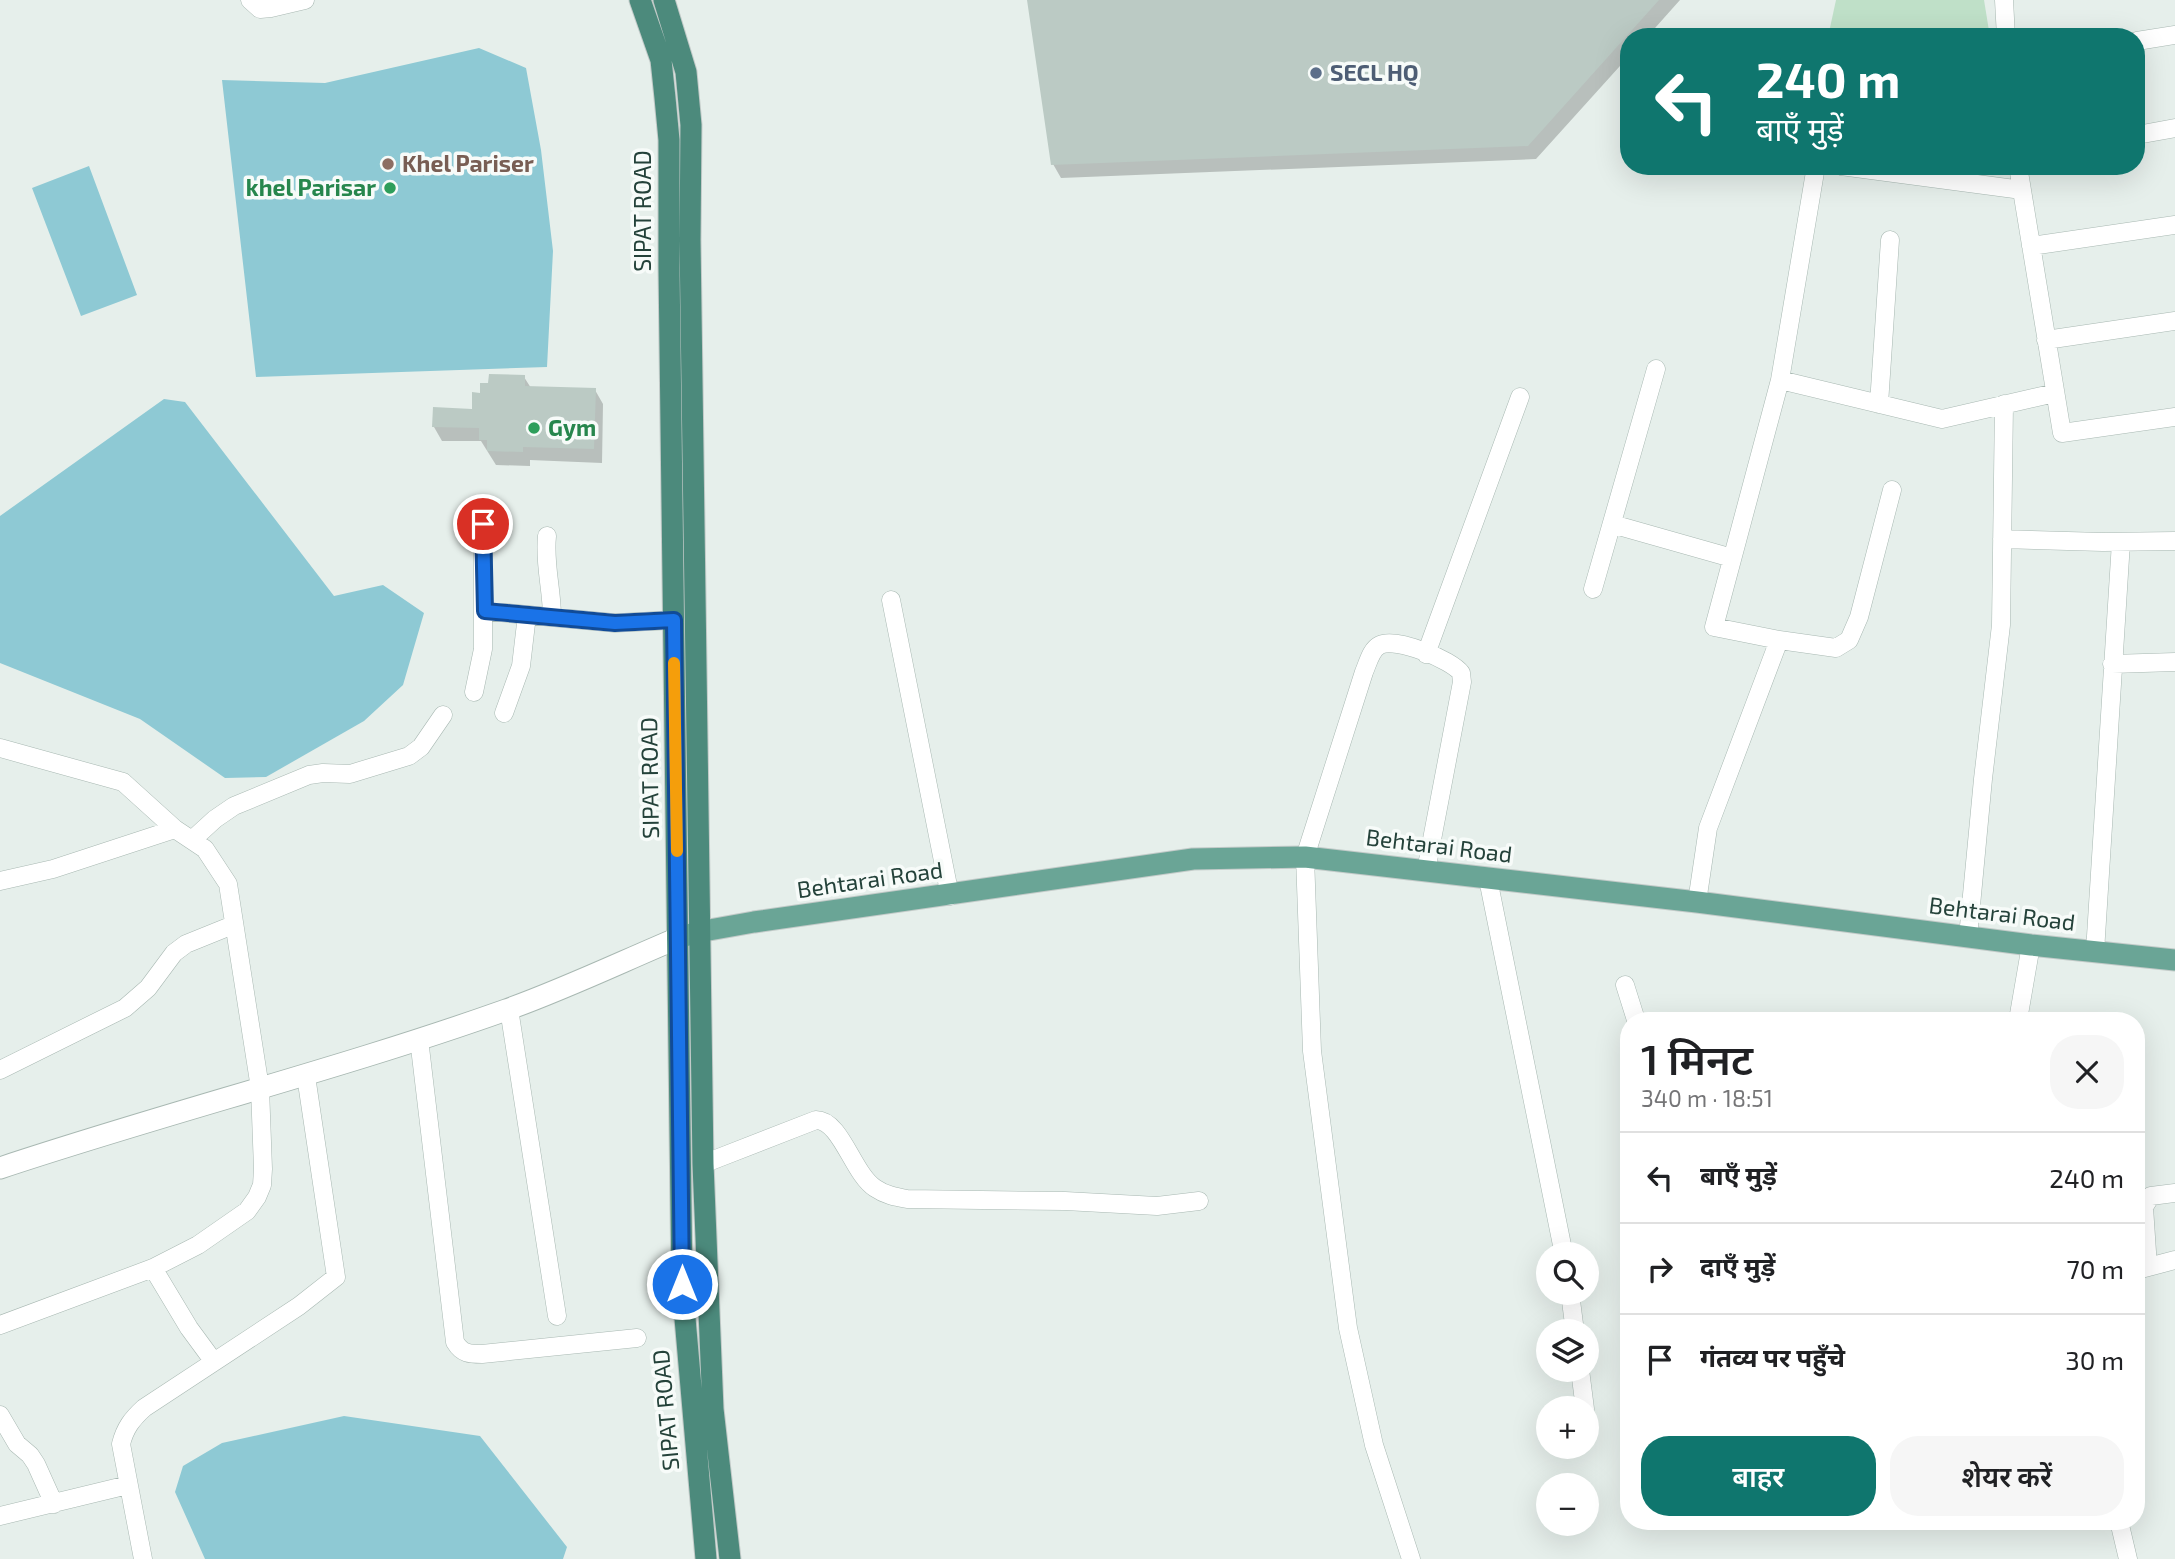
<!DOCTYPE html>
<html lang="hi">
<head>
<meta charset="utf-8">
<style>
	:root { --surface:#fff; --page:#f6f6f6; --text:#202124; --muted:#757577; --line:#e0e0e0; --accent:#0f766e }
	body { margin:0; font-family:"Exo 2","Noto Sans Devanagari",sans-serif; background:var(--page); color:var(--text); height:100vh; display:flex; flex-direction:column; font-size:26px; white-space:nowrap }
	* { box-sizing:border-box; margin:0 }
	p { font-size:23px; color:var(--muted) }
	.icon { flex:none; width:38px; height:38px; fill:none; stroke:currentColor; stroke-width:2; stroke-linecap:round; stroke-linejoin:round }
	.map { position:relative; flex:1; overflow:hidden }
	.details { position:absolute; left:1620px; top:1012px; width:525px; height:518px; display:flex; flex-direction:column; background:var(--surface); border-radius:28px; box-shadow:0 7px 28px #0002 }
	.details>* { flex:none }
	.guide { position:absolute; left:1620px; top:28px; width:525px; height:147px; border-radius:28px; box-shadow:0 7px 28px #0002; background:#0f766e; color:#fff; overflow:hidden }
	.tools { position:absolute; left:1536px; top:1242px; display:grid; gap:14px }
	.tools a { display:grid; place-items:center; width:63px; height:63px; border-radius:50%; background:var(--surface); box-shadow:0 7px 28px #0002; font-size:35px }
	.pin { position:absolute; display:grid; place-items:center; width:60px; height:60px; color:#fff; margin:-30px; border:4px solid #fff; border-radius:50%; box-shadow:0 2px 7px #0007 }
	.me { position:absolute; width:77px; margin:-38px; rotate:0deg; stroke-linejoin:round; filter:drop-shadow(0 0 5px #0008) }
	.turn { display:flex; align-items:center; gap:24px; height:147px; padding:0 21px; font-size:32px }
	.turn .icon { width:91px; height:91px; stroke-width:2.5 }
	.turn b { display:block; font-size:49px; line-height:60px }
	.round { display:grid; place-items:center; flex:none; width:74px; height:74px; border-radius:28px; background:var(--page) }
	.headline { display:flex; align-items:center; justify-content:space-between; height:119px; padding:0 21px }
	h1 { font-size:42px; font-weight:600; line-height:52px }
	.button { display:flex; gap:14px; margin-top:auto; padding:14px 21px }
	.button a { flex:1; height:80px; border-radius:28px; background:var(--accent); color:#fff; font-size:28px; font-weight:600; line-height:80px; text-align:center }
	.button a+a { background:var(--page); color:var(--text) }
	ul { padding:0; list-style:none }
	li { display:flex; align-items:center; gap:21px; height:91px; padding:0 21px; border-top:2px solid var(--line) }
	li div { flex:1 }
	li b { display:block; font-size:26px }
	li em { font-style:normal }
	.map>svg:first-child { display:block }
	.green { fill:#bfe0c8 }
	.water { fill:#8ec9d4 }
	.shadow { fill:#0003 }
	.building { fill:#bbcac4 }
	.lines { fill:none; stroke-linecap:round; stroke-linejoin:round }
	.minor-casing { stroke:#a8b8b2; stroke-width:19 }
	.tertiary-casing { stroke:#a8b8b2; stroke-width:23 }
	.primary-casing { stroke:#c2cac8; stroke-width:23 }
	.trunk-casing { stroke:#c2cac8; stroke-width:23 }
	.minor { stroke:#fff; stroke-width:18 }
	.tertiary { stroke:#fff; stroke-width:21 }
	.primary { stroke:#6aa596; stroke-width:21 }
	.trunk { stroke:#4c8a7c; stroke-width:21 }
	.route-casing { stroke:#114b97; stroke-width:18 }
	.route { stroke:#1a73e8; stroke-width:12 }
	.slow { stroke:#f59e0b; stroke-width:12 }
	.service-dot { fill:#5c6f8a; stroke:#f7fbf9; stroke-width:2.5 }
	.education-dot { fill:#8d6e63; stroke:#f7fbf9; stroke-width:2.5 }
	.leisure-dot { fill:#2e9e5b; stroke:#f7fbf9; stroke-width:2.5 }
	.labels { text-anchor:middle; stroke-width:7; stroke-linejoin:round; paint-order:stroke }
	.service-label { font-size:23px; font-weight:bold; fill:#4e5e75; stroke:#f7fbf9; text-anchor:start }
	.education-label { font-size:23px; font-weight:bold; fill:#785e54; stroke:#f7fbf9; text-anchor:start }
	.leisure-label { font-size:23px; font-weight:bold; fill:#27864d; stroke:#f7fbf9; text-anchor:end }
	.street-label { font-size:23px; fill:#24423a; stroke:#f7fbf9 }
</style>
</head>
<body>
<div class="map">
<svg width="2175" height="1559" viewBox="0 0 2175 1559">
	<rect width="100%" height="100%" fill="#e6efeb"/>
	<path class="green" d="M 1836,0 L 1984,0 L 1990,37 L 1828,37 Z"/>
	<path class="water" d="M 479,48 L 526,68 L 541,150 L 553,251 L 547,367 L 256,377 L 222,80 L 325,83 Z
		M 89,166 L 137,295 L 81,316 L 32,188 Z
		M 164,399 L 185,402 L 334,596 L 383,585 L 424,613 L 403,685 L 364,721 L 266,777 L 225,778 L 140,719 L 0,663 L 0,516 Z
		M 344,1416 L 480,1436 L 567,1547 L 563,1559 L 205,1559 L 175,1492 L 183,1466 L 222,1443 Z"/>
	<path class="shadow" d="M 1028,0 L 1680,0 L 1647,37 L 1629,37 L 1629,56 L 1536,159 L 1061,178 L 1053,164 Z
		M 524,377 L 531,388 L 595,390 L 603,404 L 602,463 L 530,460 L 530,466 L 496,465 L 481,441 L 442,441 L 434,427 L 474,410 L 481,395 Z"/>
	<path class="building" d="M 1027,0 L 1659,0 L 1528,146 L 1051,165 Z
		M 489,374 L 525,375 L 525,386 L 596,388 L 594,449 L 523,447 L 523,452 L 487,451 L 487,440 L 479,440 L 479,428 L 432,427 L 433,407 L 472,409 L 472,392 L 480,393 L 480,383 L 488,383 Z"/>
	<g class="lines">
		<g class="minor-casing">
			<path id="minor" d="M 250,0 L 260,9 L 271,8 L 305,0
				M 2004,0 L 2006,37
				M 2137,41 L 2175,35
				M 2137,135 L 2175,128
				M 1841,166 L 2022,190
				M 2018,166 L 2062,433 L 2175,417
				M 2031,246 L 2175,225
				M 2046,340 L 2175,321
				M 1780,380 L 1942,419 L 2055,393
				M 1879,404 L 1890,240
				M 1612,524 L 1732,558
				M 547,536 C 544,564 552,589 552,617
				M 2002,539 L 2103,542 L 2175,541
				M 1593,589 L 1656,369
				M 891,600 L 950,896
				M 485,611 L 615,623 L 674,620
				M 1779,640 L 1836,648 L 1849,640 L 1859,617 L 1892,490
				M 1426,654 L 1520,397
				M 2112,664 L 2175,662
				M 474,692 L 483,649 L 483,524
				M 504,713 L 521,666 L 527,615
				M 0,748 L 123,782 L 175,829 L 205,849 L 228,884 L 260,1088 L 263,1169 L 262,1185 L 257,1197 L 247,1211 L 198,1245 L 153,1268 L 0,1325
				M 192,840 L 215,819 L 234,806 L 309,775 L 323,773 L 350,774 L 409,756 L 421,747 L 443,715
				M 1488,879 L 1564,1255
				M 0,881 L 53,869 L 175,829
				M 1697,902 L 1708,828 L 1779,640 L 1714,627 L 1780,380 L 1816,166
				M 1968,937 L 1983,779 L 2001,625 L 2004,404
				M 2095,952 L 2121,542
				M 1625,985 L 1636,1020
				M 509,1009 L 557,1316
				M 2018,1020 L 2031,945
				M 419,1039 L 455,1342 C 462,1354 470,1354 482,1354 L 637,1338
				M 0,1070 L 125,1008 L 148,988 L 174,953 L 186,944 L 233,925
				M 703,1164 L 816,1120 C 841,1120 853,1174 875,1188 C 885,1195 896,1197 907,1199 L 1065,1201 L 1157,1206 L 1199,1201
				M 2148,1267 L 2144,1207 L 2151,1196 L 2175,1193
				M 153,1268 L 189,1328 L 214,1362
				M 2137,1270 L 2175,1260
				M 1570,1293 L 1575,1332
				M 1580,1370 L 1585,1409
				M 0,1415 L 17,1444 L 30,1455 L 36,1464 L 54,1504
				M 0,1516 L 128,1485
				M 2119,1521 L 2128,1559
				M 143,1559 L 121,1444 C 125,1428 132,1419 144,1408 L 299,1306 L 336,1277 L 306,1076
				M 1411,1559 L 1374,1445 L 1348,1328 L 1312,1051 L 1305,857 L 1364,672 C 1368,663 1371,649 1380,645 C 1396,637 1452,660 1461,673 L 1462,682 L 1426,871"/>
		</g>
		<g class="tertiary-casing">
			<path id="tertiary" d="M 0,1168 C 168,1112 340,1069 506,1010 C 565,989 621,962 678,938"/>
		</g>
		<g class="primary-casing">
			<path id="primary" d="M 678,938 L 698,932 L 754,922 L 1193,859 L 1305,857 L 1697,902 L 2031,945 L 2175,960"/>
		</g>
		<g class="trunk-casing">
			<path id="trunk" d="M 640,0 L 661,60 L 665,98 L 669,140 L 669,267 L 682,1284 L 706,1559
				M 664,0 L 686,72 L 691,125 L 690,240 L 703,1164 L 713,1409 L 730,1559"/>
		</g>
		<use href="#minor" class="minor"/>
		<use href="#tertiary" class="tertiary"/>
		<use href="#primary" class="primary"/>
		<use href="#trunk" class="trunk"/>
	</g>
	<g class="lines">
		<g class="route-casing">
			<path id="route" d="M 483,524 L 485,611 L 615,623 L 674,620 L 682,1284"/>
		</g>
		<use href="#route" class="route"/>
		<path class="slow" d="M 674,663 L 677,851"/>
	</g>
	<circle class="service-dot" cx="1316" cy="73" r="7"/>
	<circle class="education-dot" cx="388" cy="164" r="7"/>
	<g class="leisure-dot">
		<circle cx="390" cy="188" r="7"/>
		<circle cx="534" cy="428" r="7"/>
	</g>
	<g class="labels">
		<g class="service-label">
			<text x="1330" y="81">SECL HQ</text>
		</g>
		<g class="education-label">
			<text x="402" y="172">Khel Pariser</text>
		</g>
		<g class="leisure-label">
			<text x="376" y="196">khel Parisar</text>
			<text x="548" y="436" text-anchor="start">Gym</text>
		</g>
		<g class="street-label">
			<text transform="translate(643 211) rotate(-90)" y="8">SIPAT ROAD</text>
			<text transform="translate(650 778) rotate(-91)" y="8">SIPAT ROAD</text>
			<text transform="translate(1439 846) rotate(7)" y="8">Behtarai Road</text>
			<text transform="translate(870 880) rotate(-8)" y="8">Behtarai Road</text>
			<text transform="translate(2002 914) rotate(7)" y="8">Behtarai Road</text>
			<text transform="translate(666 1410) rotate(-95)" y="8">SIPAT ROAD</text>
		</g>
	</g>
</svg>
<div class="tools">
<a><svg class="icon" aria-label="search" viewBox="0 0 24 24"><circle cx="10" cy="10" r="6"/><path d="M15 15l6 6"/></svg></a>
<a><svg class="icon" aria-label="layers" viewBox="0 0 24 24"><path d="M12 4l9 5-9 5-9-5zM3 14l9 5 9-5"/></svg></a>
<a>+</a>
<a>−</a>
</div>
<div class="pin" style="left:483px;top:524px;background:#d93025"><svg class="icon" aria-label="arrive" viewBox="0 0 24 24"><path d="M6 21V4h12l-3 4 3 4H6"/></svg></div>
<svg class="me" style="left:682px;top:1284px" viewBox="-20 -20 40 40"><circle r="17" fill="#1a73e8" stroke="#fff" stroke-width="3"/><path d="M0-11L8 9 0 5-8 9z" fill="#fff"/></svg>
<div class="guide">
<div class="turn"><svg class="icon" aria-label="left" viewBox="0 0 24 24"><path d="M17 20v-9H6M10 6l-5 5 5 5"/></svg><div><b>240 m</b>बाएँ मुड़ें</div></div>
</div>
<section class="details">
<div class="headline"><div><h1>1 मिनट</h1><p>340 m · 18:51</p></div><a class="round"><svg class="icon" aria-label="close" viewBox="0 0 24 24"><path d="M6 6l12 12M18 6L6 18"/></svg></a></div>
<ul>
<li><svg class="icon" aria-label="left" viewBox="0 0 24 24"><path d="M17 20v-9H6M10 6l-5 5 5 5"/></svg><div><b>बाएँ मुड़ें</b></div><em>240 m</em></li>
<li><svg class="icon" aria-label="right" viewBox="0 0 24 24"><path d="M7 20v-9h11M14 6l5 5-5 5"/></svg><div><b>दाएँ मुड़ें</b></div><em>70 m</em></li>
<li><svg class="icon" aria-label="arrive" viewBox="0 0 24 24"><path d="M6 21V4h12l-3 4 3 4H6"/></svg><div><b>गंतव्य पर पहुँचे</b></div><em>30 m</em></li>
</ul>
<div class="button"><a>बाहर</a><a>शेयर करें</a></div>
</section>
</div>
</body>
</html>
